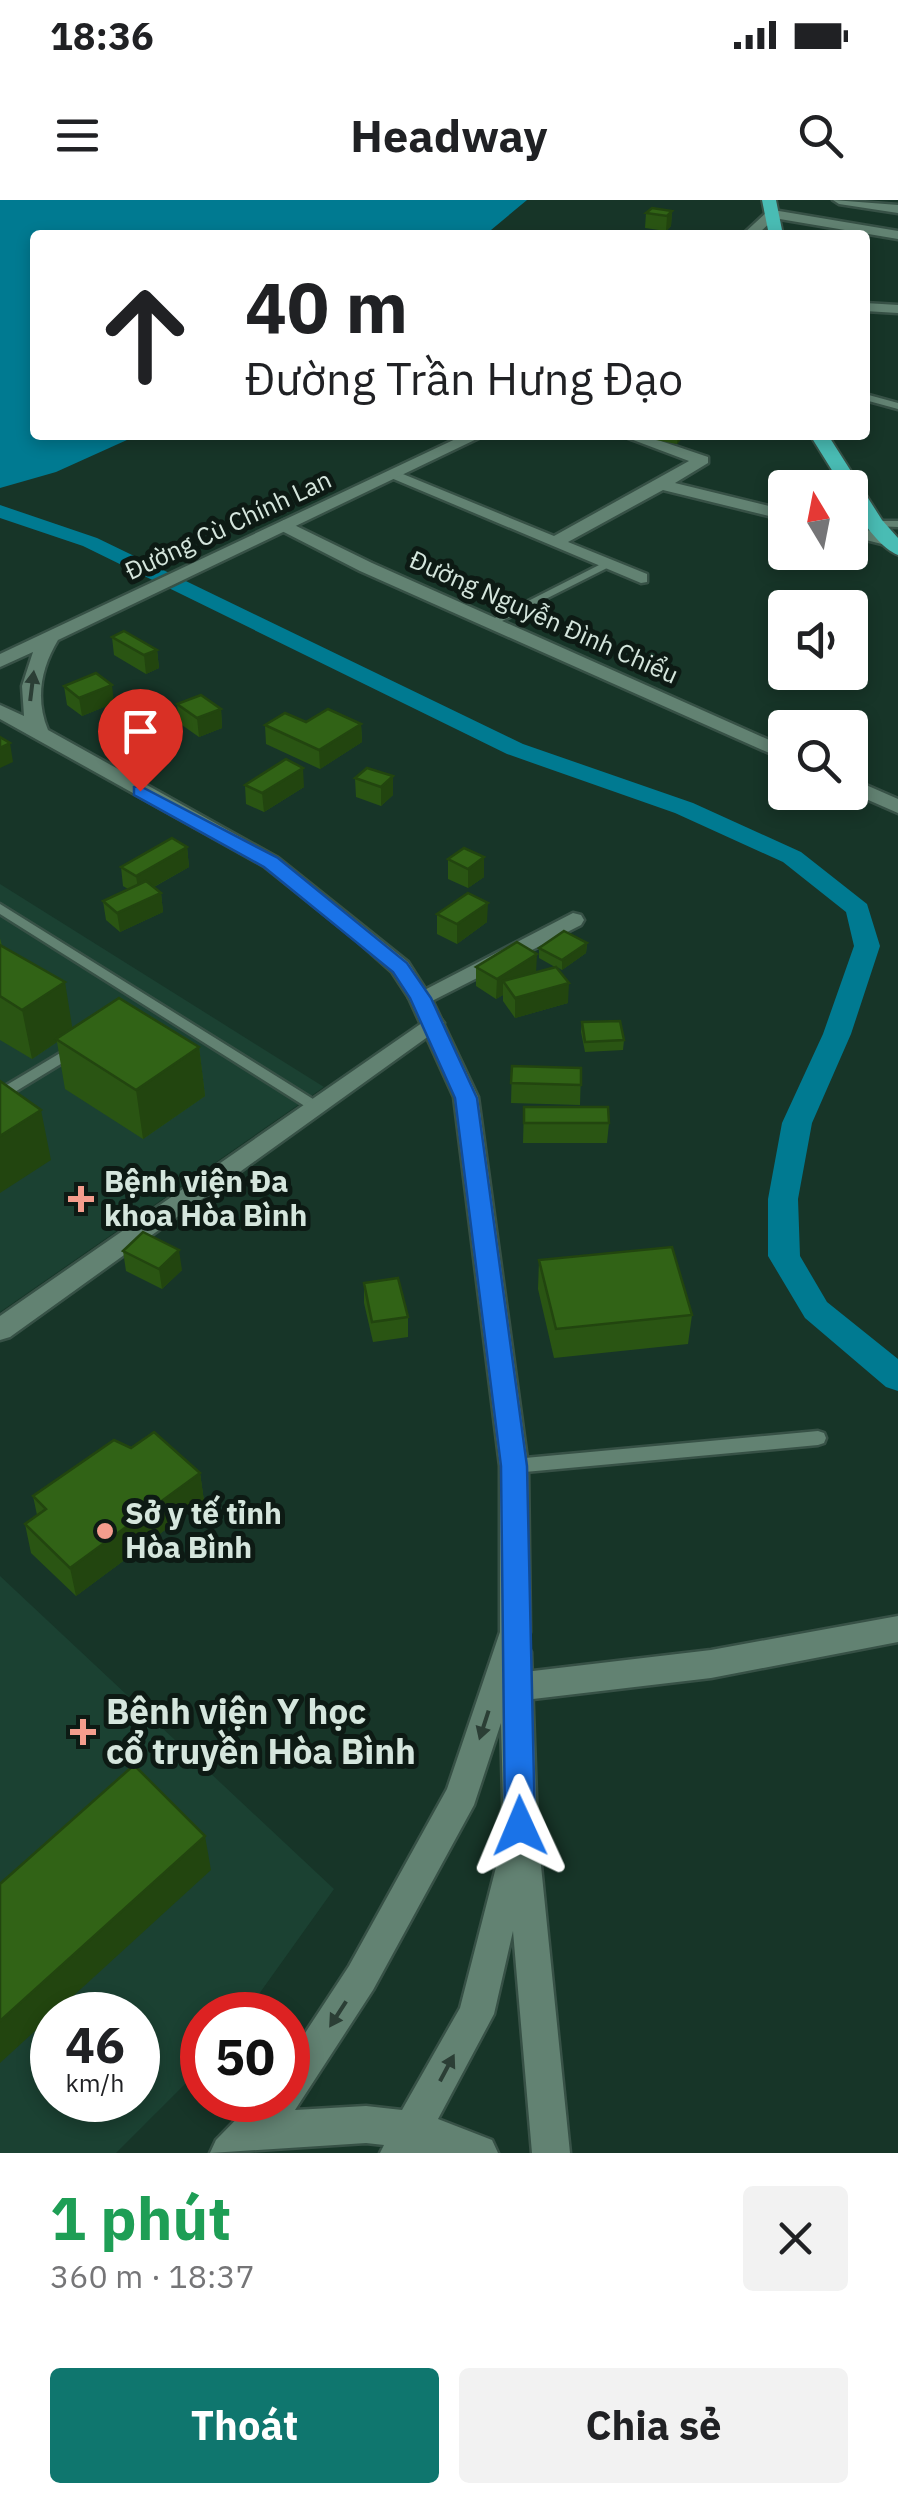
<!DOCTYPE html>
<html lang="vi">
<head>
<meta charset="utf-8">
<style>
	:root { --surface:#fff; --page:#f2f2f2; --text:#202124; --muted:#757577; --accent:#0f766e }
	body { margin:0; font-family:"IBM Plex Sans",sans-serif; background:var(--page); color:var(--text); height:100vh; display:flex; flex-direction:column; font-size:38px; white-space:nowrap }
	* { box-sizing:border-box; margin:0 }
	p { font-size:32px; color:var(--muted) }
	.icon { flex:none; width:55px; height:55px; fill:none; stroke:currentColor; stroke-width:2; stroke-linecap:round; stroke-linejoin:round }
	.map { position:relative; height:1953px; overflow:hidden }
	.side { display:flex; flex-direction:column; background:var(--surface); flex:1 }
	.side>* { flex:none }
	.top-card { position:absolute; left:30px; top:30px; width:840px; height:210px; border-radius:10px; box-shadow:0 5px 15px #0003; background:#fff; color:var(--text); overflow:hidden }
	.needle { width:65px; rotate:350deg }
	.buttons { position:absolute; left:768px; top:270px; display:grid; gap:20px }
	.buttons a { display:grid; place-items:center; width:100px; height:100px; border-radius:10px; background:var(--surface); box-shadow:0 5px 15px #0003; font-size:50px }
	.speed { position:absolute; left:30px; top:1792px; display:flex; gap:20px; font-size:50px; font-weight:700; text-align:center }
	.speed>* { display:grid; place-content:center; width:130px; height:130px; border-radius:50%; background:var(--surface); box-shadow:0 5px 15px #0003; line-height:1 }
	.speed small { font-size:25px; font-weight:400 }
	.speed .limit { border:15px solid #d22; background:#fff; color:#111 }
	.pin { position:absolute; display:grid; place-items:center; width:85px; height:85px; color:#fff; margin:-102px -42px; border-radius:50% 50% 50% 0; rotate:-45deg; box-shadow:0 0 10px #0007 }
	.pin .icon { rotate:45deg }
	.me { position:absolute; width:110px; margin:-55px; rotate:359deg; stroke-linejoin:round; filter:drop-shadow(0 0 8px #0008) }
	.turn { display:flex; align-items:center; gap:35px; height:210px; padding:0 50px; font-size:45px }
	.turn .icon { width:130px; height:130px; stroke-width:2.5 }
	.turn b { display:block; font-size:70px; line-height:85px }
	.round { display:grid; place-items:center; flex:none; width:105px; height:105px; border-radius:10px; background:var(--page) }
	.overview { display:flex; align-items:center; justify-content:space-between; height:170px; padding:0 50px }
	h1 { font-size:60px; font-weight:800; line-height:75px; color:#1e9e55 }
	.primary-button { display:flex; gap:20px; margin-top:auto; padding:20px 50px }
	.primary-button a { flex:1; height:115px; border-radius:10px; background:var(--accent); color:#fff; font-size:40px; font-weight:800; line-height:115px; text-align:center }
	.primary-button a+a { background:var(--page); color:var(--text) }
	.status { display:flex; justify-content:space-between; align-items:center; height:70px; padding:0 50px; background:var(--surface); direction:ltr }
	.status svg { height:28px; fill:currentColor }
	header { display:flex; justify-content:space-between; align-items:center; height:130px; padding:0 50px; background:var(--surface); font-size:45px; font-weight:800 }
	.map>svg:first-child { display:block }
	.built { fill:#1b4132; fill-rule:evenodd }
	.water { fill:#007a91 }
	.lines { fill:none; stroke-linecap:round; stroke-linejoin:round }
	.canal { fill:#007a91; fill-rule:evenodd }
	.service-casing { stroke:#375146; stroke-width:5 }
	.minor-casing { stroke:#375146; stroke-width:5 }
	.tertiary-casing { stroke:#375146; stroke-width:5 }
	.secondary-casing { stroke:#375146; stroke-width:5 }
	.trunk-casing { stroke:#375146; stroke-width:4 }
	.service { fill:#628272; fill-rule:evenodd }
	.minor { fill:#628272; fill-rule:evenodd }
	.tertiary { fill:#628272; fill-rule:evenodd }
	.secondary { fill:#628272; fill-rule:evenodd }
	.trunk { fill:#49bcb4; fill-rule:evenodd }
	.wall { fill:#2a5513 }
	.shaded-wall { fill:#22450f }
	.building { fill:#316316; stroke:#22450f; stroke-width:2.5 }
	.oneway { fill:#2b3e35 }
	.route { fill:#1a73e8; stroke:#114b97; stroke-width:2.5 }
	.poi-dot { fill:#f49d8d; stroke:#0d1a14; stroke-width:4 }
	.labels { text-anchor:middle; stroke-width:10; stroke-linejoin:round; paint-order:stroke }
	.far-street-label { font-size:25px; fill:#d5e6dd; stroke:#0d1a14 }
	.poi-label { font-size:30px; font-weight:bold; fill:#d5e6dd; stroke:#0d1a14; text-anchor:start }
	.near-poi-label { font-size:35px; font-weight:bold; fill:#d5e6dd; stroke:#0d1a14; text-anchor:start }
</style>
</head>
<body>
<div class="status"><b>18:36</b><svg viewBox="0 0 49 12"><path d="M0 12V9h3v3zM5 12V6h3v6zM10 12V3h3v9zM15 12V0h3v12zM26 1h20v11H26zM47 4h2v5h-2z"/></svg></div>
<header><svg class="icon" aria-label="menu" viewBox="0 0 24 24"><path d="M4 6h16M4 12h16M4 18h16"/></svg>Headway<svg class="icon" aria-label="search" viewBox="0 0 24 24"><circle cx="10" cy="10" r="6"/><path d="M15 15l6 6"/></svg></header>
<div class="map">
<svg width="898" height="1953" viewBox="0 0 898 1953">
	<rect width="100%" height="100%" fill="#173528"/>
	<path class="built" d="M 0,684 L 324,887 L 0,1112 Z
		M 0,1376 L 334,1689 L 244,1815 L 202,1815 L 202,1867 L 116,1953 L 0,1953 ZM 52,1815 L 138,1815 L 138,1900 L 52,1900 Z"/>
	<path class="water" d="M 0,0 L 527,0 L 485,35 L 35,35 L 35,235 L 138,235 L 56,272 L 0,288 Z"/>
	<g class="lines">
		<path class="canal" d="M 0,305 L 97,338 L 523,544 L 693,603 L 801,652 L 867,704 L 880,746 L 851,834 L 812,923 L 798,999 L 800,1056 L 827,1102 L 898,1159 L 898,1191 L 886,1187 L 805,1118 L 768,1056 L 768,999 L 782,923 L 823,834 L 854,746 L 846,712 L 783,662 L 675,613 L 507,554 L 83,346 L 0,318 Z"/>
		<g class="service-casing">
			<path id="service" d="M 865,194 L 898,203 L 898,209 L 865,200 Z
				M 871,321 L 898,321 L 898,327 L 875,326 L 871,325 Z
				M 607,361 L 612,364 L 611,366 L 496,424 L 487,422 Z
				M 0,704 L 321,904 L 323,907 L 321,910 L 311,910 L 0,714 Z
				M 77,843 L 84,848 L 82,851 L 0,901 L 0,889 Z
				M 818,1231 L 824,1233 L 826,1238 L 824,1243 L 818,1245 L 514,1273 L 508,1271 L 505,1266 L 508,1261 L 514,1259 Z"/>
		</g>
		<g class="minor-casing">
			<path id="minor" d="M 773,10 L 898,31 L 898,39 L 768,17 L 768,11 Z
				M 865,103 L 898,105 L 898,113 L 865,111 Z
				M 620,235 L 643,235 L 708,257 L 708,263 L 675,283 L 785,310 L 785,320 L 663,290 L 568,342 L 647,374 L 647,382 L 641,383 L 384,275 L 398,272 L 554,336 L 689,261 Z
				M 284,320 L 372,363 L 785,547 L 785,560 L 360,371 L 278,329 L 276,325 Z
				M 850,326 L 896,337 L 898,342 L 890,346 L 850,336 Z
				M 850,578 L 898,599 L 898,613 L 850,592 Z
				M 573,713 L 581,715 L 584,720 L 581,725 L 428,803 L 420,805 L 409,798 Z
				M 432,816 L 440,818 L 444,823 L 440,828 L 10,1137 L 0,1140 L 0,1116 Z
				M 898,1416 L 898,1442 L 711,1478 L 516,1501 L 505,1497 L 500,1487 L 505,1477 L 516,1473 L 711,1450 Z"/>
		</g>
		<g class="tertiary-casing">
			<path id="tertiary" d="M 833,0 L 898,5 L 898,13 L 839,4 Z"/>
		</g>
		<g class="secondary-casing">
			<path id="secondary" d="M 768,11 L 779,14 L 757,35 L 742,35 Z
				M 464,235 L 485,235 L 58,440 C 41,468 35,499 48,530 L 278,658 L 408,762 L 431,798 L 478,897 L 528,1266 L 530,1432 L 527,1444 L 531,1452 L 537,1626 L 570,1953 L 532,1953 L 513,1731 L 494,1814 L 438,1919 L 492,1940 L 498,1953 L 380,1953 L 384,1945 L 366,1943 L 210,1953 L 216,1940 L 255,1900 L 288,1900 L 288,1859 L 349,1766 L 447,1589 L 500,1432 L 500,1266 L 454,897 L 409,798 L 392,772 L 355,739 L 264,666 L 0,519 L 0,505 L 24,516 L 22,486 L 33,452 L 0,467 L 0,454 ZM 501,1523 L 504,1636 L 460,1808 L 402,1910 L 366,1906 L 295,1910 L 373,1790 L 474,1605 Z"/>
		</g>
		<g class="trunk-casing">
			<path id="trunk" d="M 762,0 L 776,0 L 783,35 L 769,35 Z
				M 810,235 L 828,235 L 882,320 L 898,338 L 898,355 C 878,347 850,309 850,288 L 843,288 Z"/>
		</g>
		<use href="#service" class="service"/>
		<use href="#minor" class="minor"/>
		<use href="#tertiary" class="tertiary"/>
		<use href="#secondary" class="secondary"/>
		<use href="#trunk" class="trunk"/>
	</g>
	<path class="wall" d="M 672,11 L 671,26 L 666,31 L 645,28 L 646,13 Z
		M 656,235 L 685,235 L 677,244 L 656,240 Z
		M 112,437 L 157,450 L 159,468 L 146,474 L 114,455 Z
		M 64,486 L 114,503 L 82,516 L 67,505 Z
		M 177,504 L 221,509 L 222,528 L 199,537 L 179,523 Z
		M 306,522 L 361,524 L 362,542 L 320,569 L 266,544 L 265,525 Z
		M 118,524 L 158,529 L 159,538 L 143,547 L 119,533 Z
		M 393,576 L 393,595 L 381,606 L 356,597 L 355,578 Z
		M 245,585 L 304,587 L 264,612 L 246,604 Z
		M 187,647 L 189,667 L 154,687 L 161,693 L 163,712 L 120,732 L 106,720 L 103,701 L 128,689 L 123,686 L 121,667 Z
		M 484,657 L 484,677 L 468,688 L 448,679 L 448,659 Z
		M 437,714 L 487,722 L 457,744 L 437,734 Z
		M 0,738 L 2,746 L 72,829 L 199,847 L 205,896 L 143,939 L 65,889 L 57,842 L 32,859 L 0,840 Z
		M 587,743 L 586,753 L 562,770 L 557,767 L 568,803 L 515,818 L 503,801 L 503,795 L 496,799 L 476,786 L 476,767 L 536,772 L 555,767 L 539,758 L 539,748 Z
		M 582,822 L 624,840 L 623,850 L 585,852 L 581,832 Z
		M 512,866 L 581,868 L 580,905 L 511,903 Z
		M 524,907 L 609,923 L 607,943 L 523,943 Z
		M 123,1051 L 182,1070 L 162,1089 L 126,1071 Z
		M 539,1060 L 692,1115 L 688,1144 L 554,1158 L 538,1089 Z
		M 364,1083 L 408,1117 L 408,1137 L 373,1142 L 364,1103 Z
		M 131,1248 L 200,1273 L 204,1301 L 76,1396 L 31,1353 L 25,1324 L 37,1315 L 33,1296 Z"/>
	<path class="shaded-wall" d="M 672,11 L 671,26 L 666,31 L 667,16 Z
		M 678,235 L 685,235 L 677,244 Z
		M 157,450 L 159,468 L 146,474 L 144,455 Z
		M 112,485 L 114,503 L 82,516 L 79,498 Z
		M 221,509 L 222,528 L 199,537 L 197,518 Z
		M 361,524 L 362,542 L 320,569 L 319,550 Z
		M 158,529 L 159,538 L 143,547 L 142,537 Z
		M 10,543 L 13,562 L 0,568 L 0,548 Z
		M 303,568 L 304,587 L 264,612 L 262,593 Z
		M 393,576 L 393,595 L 381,606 L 381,587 Z
		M 187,647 L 189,667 L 139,695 L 136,676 Z
		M 484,657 L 484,677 L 468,688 L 468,669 Z
		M 161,693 L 163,712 L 120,732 L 117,713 Z
		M 488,703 L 487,722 L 457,744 L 457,724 Z
		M 587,743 L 586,753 L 562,770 L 562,760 Z
		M 537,754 L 536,774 L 503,781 L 503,795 L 496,799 L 497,779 Z
		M 65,782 L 73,832 L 56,839 L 57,842 L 32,859 L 22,810 Z
		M 569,783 L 568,803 L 515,818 L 515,798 Z
		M 199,847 L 205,896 L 143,939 L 136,890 Z
		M 41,910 L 51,960 L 0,993 L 0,936 Z
		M 179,1050 L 182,1070 L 162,1089 L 159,1069 Z
		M 200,1273 L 204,1301 L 76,1396 L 70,1368 Z
		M 205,1636 L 211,1670 L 0,1863 L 0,1821 Z"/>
	<path class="building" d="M 652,8 L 672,11 L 667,16 L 646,13 Z
		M 124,431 L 157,450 L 144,455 L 112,437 Z
		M 96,473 L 112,485 L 79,498 L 64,486 Z
		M 201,495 L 221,509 L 197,518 L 177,504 Z
		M 328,509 L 361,524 L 319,550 L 265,525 L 285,513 L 306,522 Z
		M 135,515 L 158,529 L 142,537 L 118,524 Z
		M 0,537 L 10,543 L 0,548 Z
		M 286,559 L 303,568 L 262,593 L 245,585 Z
		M 367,568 L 393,576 L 381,587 L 355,578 Z
		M 172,638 L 187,647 L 136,676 L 121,667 Z
		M 464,648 L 484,657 L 468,669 L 448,659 Z
		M 146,681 L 161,693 L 117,713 L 103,701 Z
		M 468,693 L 488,703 L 457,724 L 437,714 Z
		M 564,731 L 587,743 L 562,760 L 539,748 Z
		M 517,742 L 537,754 L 497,779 L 476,767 Z
		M 0,745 L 65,782 L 22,810 L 0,796 Z
		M 556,767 L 569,783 L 515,798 L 503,781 Z
		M 119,798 L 199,847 L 136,890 L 56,839 Z
		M 620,821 L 624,840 L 585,842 L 582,822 Z
		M 512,866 L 581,868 L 581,885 L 511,883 Z
		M 0,881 L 41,910 L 0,936 Z
		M 524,907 L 608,907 L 609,923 L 524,923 Z
		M 143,1032 L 179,1050 L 159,1069 L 123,1051 Z
		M 672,1047 L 692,1115 L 556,1129 L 539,1060 Z
		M 398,1078 L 408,1117 L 372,1122 L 364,1083 Z
		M 154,1232 L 200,1273 L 70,1368 L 25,1324 L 46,1309 L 33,1296 L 114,1240 L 131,1248 Z
		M 134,1565 L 205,1636 L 0,1821 L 0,1684 Z"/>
	<defs><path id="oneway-solid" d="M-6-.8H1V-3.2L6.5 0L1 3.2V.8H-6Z" transform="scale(2.5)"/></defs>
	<g class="oneway">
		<use href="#oneway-solid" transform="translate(32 486) rotate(-83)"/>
		<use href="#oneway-solid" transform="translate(484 1525) rotate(108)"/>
		<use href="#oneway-solid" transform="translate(338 1814) rotate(123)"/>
		<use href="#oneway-solid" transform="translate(447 1868) rotate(-62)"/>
	</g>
	<path class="route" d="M 140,586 L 278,658 L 407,763 L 431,798 L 477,898 L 527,1266 L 535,1626 L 530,1636 L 520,1640 L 509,1636 L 505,1626 L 501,1266 L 455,898 L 410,798 L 393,772 L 264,667 L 134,595 L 134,587 Z"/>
	<g class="poi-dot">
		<path d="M76 984h10v10h10v10h-10v10h-10v-10h-10v-10h10z"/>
		<circle cx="105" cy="1331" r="10"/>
		<path d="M78 1517h10v10h10v10h-10v10h-10v-10h-10v-10h10z"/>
	</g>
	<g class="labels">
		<g class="far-street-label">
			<text transform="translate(228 325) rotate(-25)" y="9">Đường Cù Chính Lan</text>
			<text transform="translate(544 417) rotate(24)" y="9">Đường Nguyễn Đình Chiểu</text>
		</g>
		<g class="poi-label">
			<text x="104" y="992">Bệnh viện Đa<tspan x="104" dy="34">khoa Hòa Bình</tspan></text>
			<text x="125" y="1324">Sở y tế tỉnh<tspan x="125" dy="34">Hòa Bình</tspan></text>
		</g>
		<g class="near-poi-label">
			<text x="106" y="1524">Bệnh viện Y học<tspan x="106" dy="40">cổ truyền Hòa Bình</tspan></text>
		</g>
	</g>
</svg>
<div class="buttons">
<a><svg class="needle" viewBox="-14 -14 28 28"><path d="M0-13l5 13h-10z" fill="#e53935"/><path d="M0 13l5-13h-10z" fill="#757577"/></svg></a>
<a><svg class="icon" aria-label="sound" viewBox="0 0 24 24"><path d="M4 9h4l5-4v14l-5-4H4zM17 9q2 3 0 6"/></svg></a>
<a><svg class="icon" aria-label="search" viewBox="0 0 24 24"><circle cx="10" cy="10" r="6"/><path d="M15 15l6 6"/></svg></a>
</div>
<div class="speed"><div>46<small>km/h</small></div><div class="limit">50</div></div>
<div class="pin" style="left:140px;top:591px;background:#d93025"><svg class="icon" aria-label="arrive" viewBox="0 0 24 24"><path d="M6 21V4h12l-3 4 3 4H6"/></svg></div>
<svg class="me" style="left:520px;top:1626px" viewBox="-20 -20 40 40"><path d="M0-17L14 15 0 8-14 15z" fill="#1a73e8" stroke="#fff" stroke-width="4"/></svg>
<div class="top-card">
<div class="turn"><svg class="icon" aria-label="ahead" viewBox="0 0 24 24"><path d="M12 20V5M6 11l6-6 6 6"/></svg><div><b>40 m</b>Đường Trần Hưng Đạo</div></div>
</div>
</div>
<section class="side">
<div class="overview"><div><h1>1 phút</h1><p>360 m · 18:37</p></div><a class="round"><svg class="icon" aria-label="close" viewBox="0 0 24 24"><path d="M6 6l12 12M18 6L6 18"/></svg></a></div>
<div class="primary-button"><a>Thoát</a><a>Chia sẻ</a></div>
</section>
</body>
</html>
